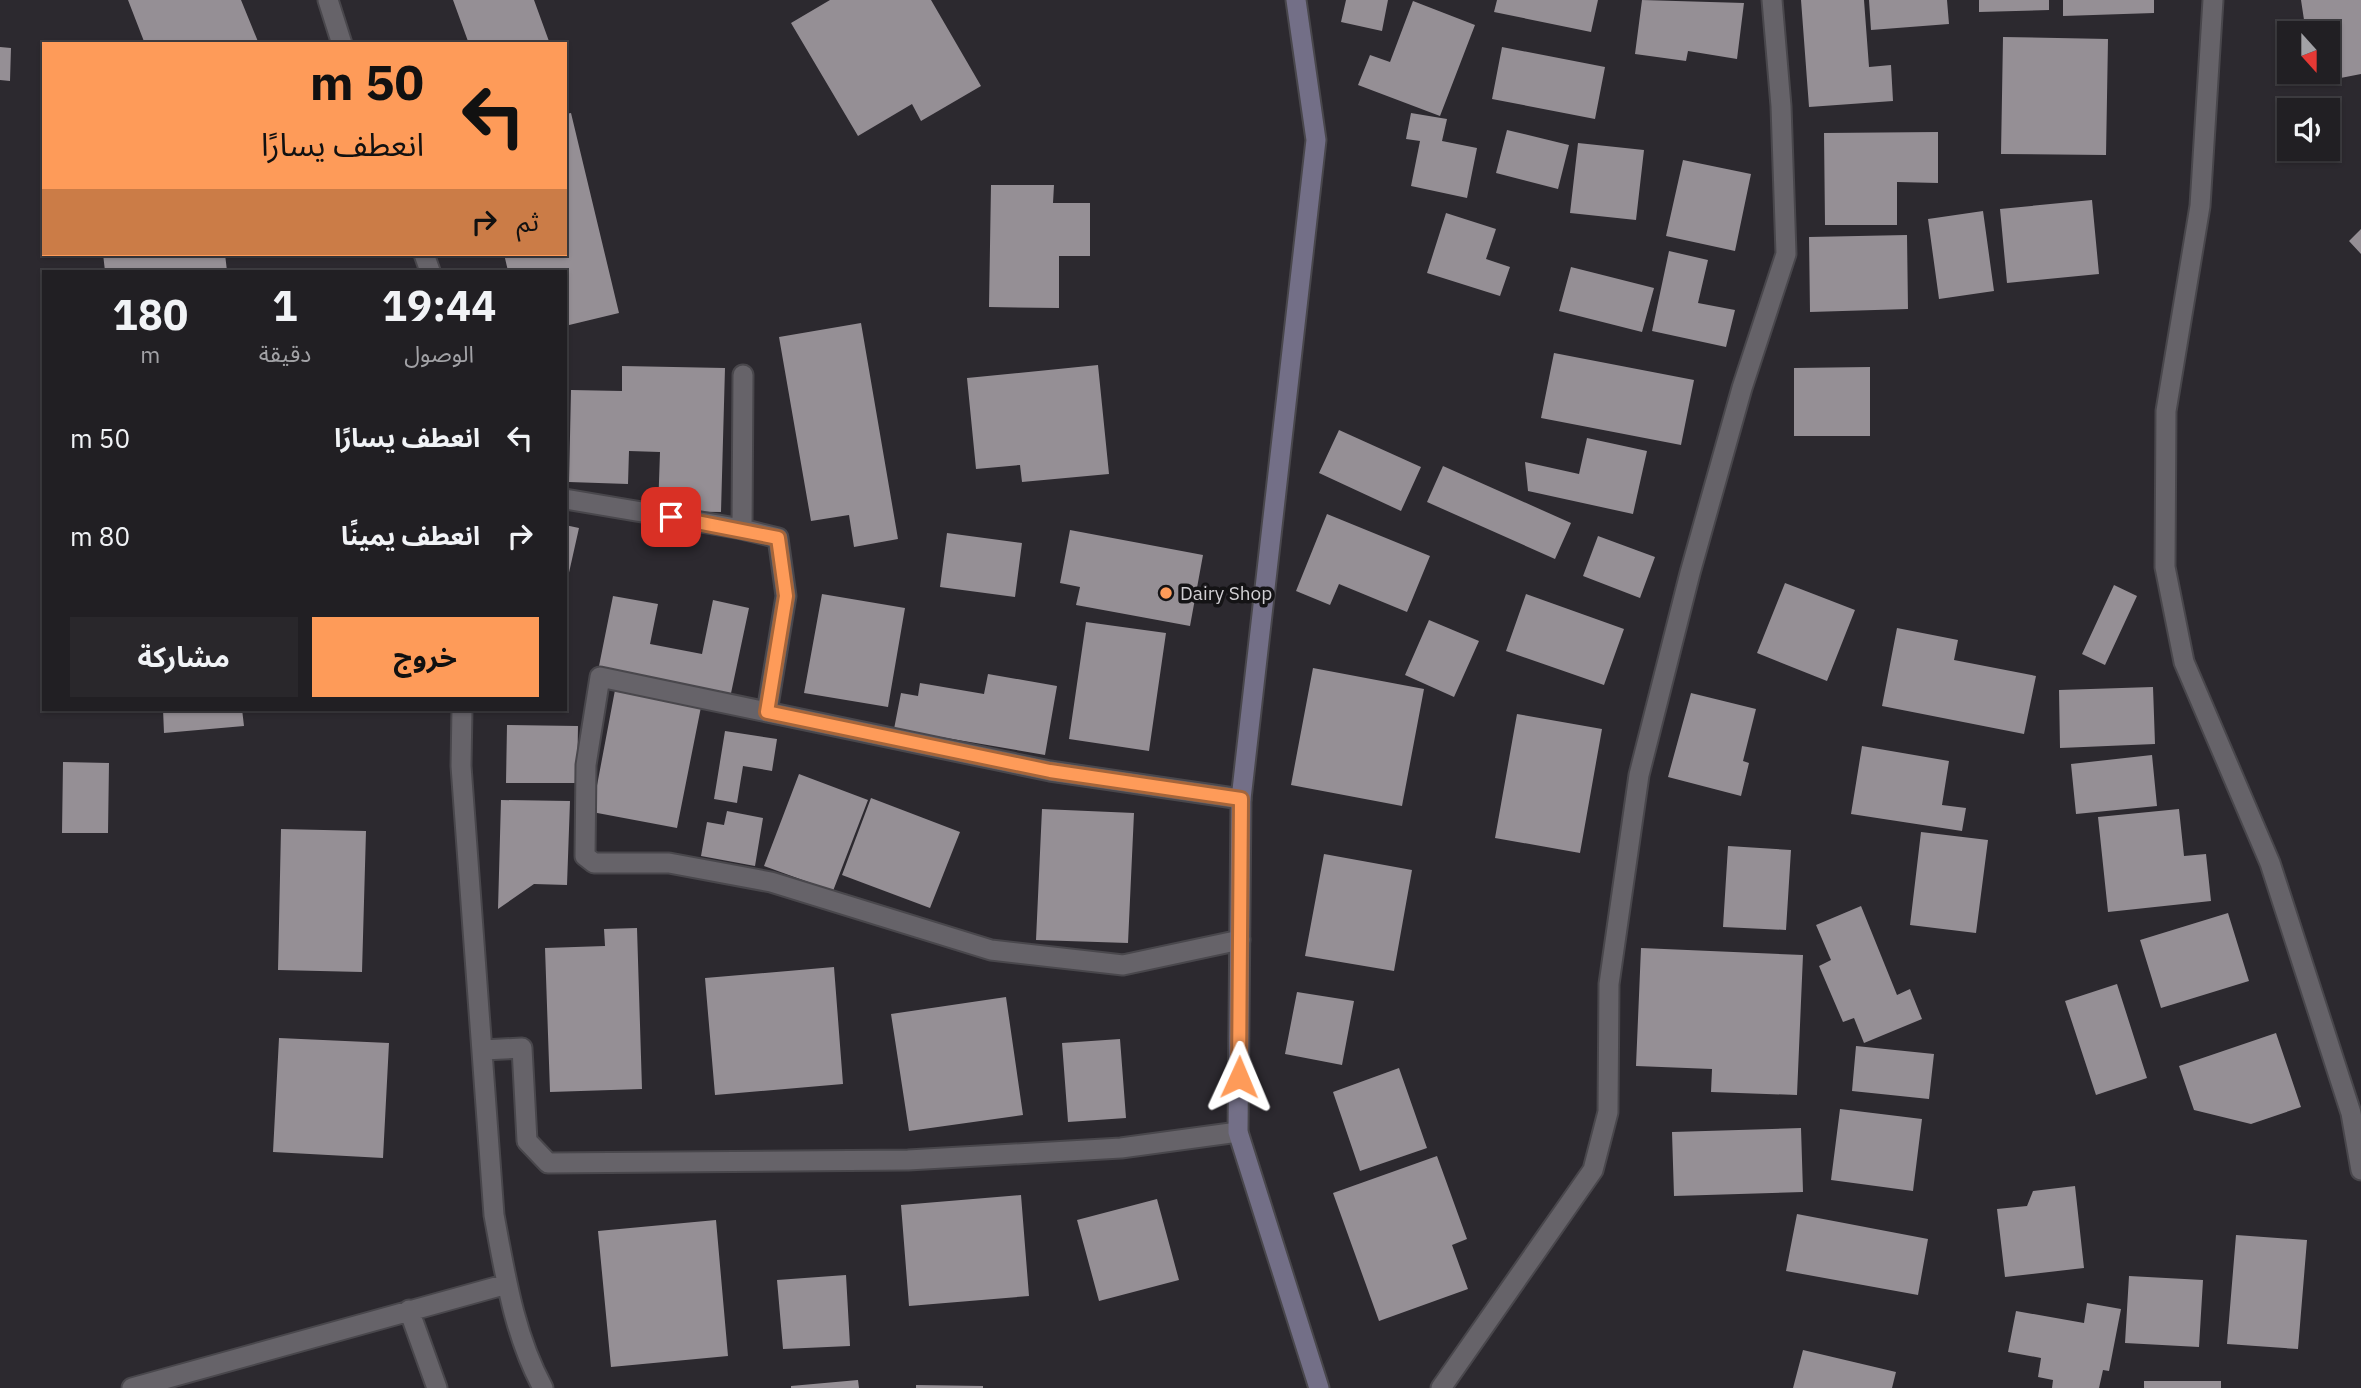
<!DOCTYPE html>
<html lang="ar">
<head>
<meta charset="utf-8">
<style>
	:root { --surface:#211f23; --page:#29272b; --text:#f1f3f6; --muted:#a2a2a6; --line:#3e3d41; --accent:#fe9b59 }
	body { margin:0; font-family:"IBM Plex Sans","Noto Sans Arabic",sans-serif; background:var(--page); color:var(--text); direction:rtl; height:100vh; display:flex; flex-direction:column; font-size:26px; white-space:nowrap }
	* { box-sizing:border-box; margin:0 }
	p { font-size:23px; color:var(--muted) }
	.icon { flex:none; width:38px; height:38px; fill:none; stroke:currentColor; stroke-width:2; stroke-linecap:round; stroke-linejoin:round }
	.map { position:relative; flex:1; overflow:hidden; direction:ltr }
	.drawer { position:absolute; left:42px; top:270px; width:525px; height:441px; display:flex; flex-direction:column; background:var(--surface); border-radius:0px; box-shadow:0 2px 5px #0004,0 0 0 2px var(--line); direction:rtl }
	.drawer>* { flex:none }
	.banner { position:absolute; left:42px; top:42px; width:525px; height:214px; border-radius:0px; box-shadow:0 2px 5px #0004,0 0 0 2px var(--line); direction:rtl; background:#fe9b59; color:#111; overflow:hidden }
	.needle { width:46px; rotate:159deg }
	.controls { position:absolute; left:2277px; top:21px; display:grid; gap:14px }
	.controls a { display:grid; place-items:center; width:63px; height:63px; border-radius:0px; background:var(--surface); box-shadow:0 2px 5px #0004,0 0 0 2px var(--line); font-size:35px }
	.pin { position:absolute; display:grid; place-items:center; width:60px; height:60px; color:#fff; margin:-30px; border-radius:14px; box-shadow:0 4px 10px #0006 }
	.me { position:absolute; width:77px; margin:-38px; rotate:1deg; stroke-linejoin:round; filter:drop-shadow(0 0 5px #0008) }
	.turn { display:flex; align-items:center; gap:24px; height:147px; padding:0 28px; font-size:32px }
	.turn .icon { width:91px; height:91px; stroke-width:2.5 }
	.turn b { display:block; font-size:49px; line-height:60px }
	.then { display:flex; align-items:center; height:66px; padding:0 28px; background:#0003; gap:14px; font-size:26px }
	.eta { display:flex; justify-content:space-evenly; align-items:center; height:119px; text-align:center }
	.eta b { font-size:42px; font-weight:700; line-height:49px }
	.primary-button { display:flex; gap:14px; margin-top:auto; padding:14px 28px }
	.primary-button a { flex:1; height:80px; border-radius:0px; background:var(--accent); color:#111; font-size:28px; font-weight:700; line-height:80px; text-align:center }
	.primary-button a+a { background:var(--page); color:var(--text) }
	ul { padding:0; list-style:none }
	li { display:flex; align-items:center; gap:21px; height:98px; padding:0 28px }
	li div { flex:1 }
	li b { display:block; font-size:26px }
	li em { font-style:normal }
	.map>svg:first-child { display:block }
	.building { fill:#958f95 }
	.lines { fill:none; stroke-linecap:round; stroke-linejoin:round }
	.minor-casing { stroke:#49474c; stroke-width:23 }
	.secondary-casing { stroke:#49474c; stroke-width:23 }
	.minor { stroke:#666369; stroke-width:19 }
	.secondary { stroke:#736f87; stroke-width:19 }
	.route-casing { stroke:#a5653a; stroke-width:18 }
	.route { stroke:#fe9b59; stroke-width:12 }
	.poi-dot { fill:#fe9b59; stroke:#141315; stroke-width:2.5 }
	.labels { text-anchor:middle; stroke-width:7; stroke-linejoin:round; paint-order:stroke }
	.poi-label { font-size:19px; fill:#d2d0d4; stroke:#141315; text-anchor:start }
</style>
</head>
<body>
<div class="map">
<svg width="2361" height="1388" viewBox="0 0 2361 1388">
	<rect width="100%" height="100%" fill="#2c292f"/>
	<path class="building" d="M 128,0 L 241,0 L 259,44 L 145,44 Z
		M 453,0 L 534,0 L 550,44 L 469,44 Z
		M 830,0 L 931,0 L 981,86 L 921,121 L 912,104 L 858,136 L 791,23 Z
		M 1346,0 L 1388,0 L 1382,31 L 1341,22 Z
		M 1497,0 L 1598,0 L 1591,32 L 1494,12 Z
		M 1642,0 L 1744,3 L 1737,59 L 1688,51 L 1686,61 L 1635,54 Z
		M 1801,0 L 1864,0 L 1869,67 L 1891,65 L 1893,101 L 1809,107 Z
		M 1869,0 L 1947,0 L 1949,24 L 1871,30 Z
		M 1979,0 L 2049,0 L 2049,10 L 1979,12 Z
		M 2063,0 L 2154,0 L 2154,13 L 2063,16 Z
		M 2301,0 L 2361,0 L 2361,74 L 2315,83 L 2313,72 L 2328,72 L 2328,33 L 2306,33 Z
		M 1413,1 L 1475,25 L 1440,116 L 1358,85 L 1370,55 L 1390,62 Z
		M 2003,37 L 2108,39 L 2106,155 L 2001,154 Z
		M 0,47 L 11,48 L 10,81 L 0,80 Z
		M 1502,47 L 1605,67 L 1595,119 L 1492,99 Z
		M 571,113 L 619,313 L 565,326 L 565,271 L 508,271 L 504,254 L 565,254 L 565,114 Z
		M 1411,113 L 1447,119 L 1442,141 L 1477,148 L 1467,198 L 1411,186 L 1420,141 L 1406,139 Z
		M 1507,130 L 1569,145 L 1558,189 L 1496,173 Z
		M 1938,132 L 1938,183 L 1897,182 L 1897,225 L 1825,225 L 1824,133 Z
		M 1578,143 L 1644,150 L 1636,220 L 1570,213 Z
		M 1683,160 L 1751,174 L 1735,251 L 1666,236 Z
		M 991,185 L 1054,185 L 1053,203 L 1090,203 L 1090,256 L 1059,256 L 1059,308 L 989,307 Z
		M 2092,200 L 2099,274 L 2007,283 L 2000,209 Z
		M 1983,211 L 1994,291 L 1939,299 L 1928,219 Z
		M 1446,213 L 1496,229 L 1486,259 L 1510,267 L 1500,296 L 1427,273 Z
		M 2361,229 L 2361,254 L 2349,241 Z
		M 1907,235 L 1908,309 L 1810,312 L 1809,237 Z
		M 1669,251 L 1708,260 L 1698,303 L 1735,310 L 1726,347 L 1652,331 Z
		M 103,254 L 225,254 L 227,271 L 105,271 Z
		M 1571,267 L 1654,288 L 1642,332 L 1559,311 Z
		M 861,323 L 898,539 L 854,547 L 849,515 L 811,521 L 779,337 Z
		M 1554,353 L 1694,380 L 1681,445 L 1541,418 Z
		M 1098,365 L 1109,474 L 1022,482 L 1020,465 L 976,469 L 967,378 Z
		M 622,366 L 725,368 L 721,512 L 658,511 L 660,452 L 629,451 L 628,484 L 569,482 L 571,390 L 622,391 Z
		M 1870,367 L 1870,436 L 1794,436 L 1794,368 Z
		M 1339,430 L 1421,467 L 1401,511 L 1319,473 Z
		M 1587,438 L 1647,451 L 1633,514 L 1528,491 L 1525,462 L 1579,474 Z
		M 1443,466 L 1571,523 L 1555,559 L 1427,502 Z
		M 1327,514 L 1430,556 L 1407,612 L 1339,584 L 1330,605 L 1296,591 Z
		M 565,525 L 579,528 L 566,586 L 565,586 Z
		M 1070,530 L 1203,555 L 1190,626 L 1076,605 L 1080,587 L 1060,583 Z
		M 947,533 L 1022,543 L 1015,597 L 940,587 Z
		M 1598,536 L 1655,557 L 1640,598 L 1583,576 Z
		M 1785,583 L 1855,610 L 1827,681 L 1757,653 Z
		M 2114,585 L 2137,596 L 2105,665 L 2082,654 Z
		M 822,594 L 905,608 L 888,707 L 804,693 Z
		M 1526,594 L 1624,629 L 1604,685 L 1506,651 Z
		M 613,596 L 658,604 L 650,644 L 702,654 L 713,600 L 749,608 L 730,698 L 598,671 Z
		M 1429,620 L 1479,641 L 1454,697 L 1405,675 Z
		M 1086,622 L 1166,633 L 1149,751 L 1069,739 Z
		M 1897,628 L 1958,640 L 1954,660 L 2036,676 L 2024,734 L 1882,706 Z
		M 1313,668 L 1424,689 L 1402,806 L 1291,785 Z
		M 988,674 L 1057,686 L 1045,755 L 894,729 L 901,693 L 918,696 L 920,683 L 984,694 Z
		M 2153,687 L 2155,744 L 2060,748 L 2059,690 Z
		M 615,690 L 701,707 L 677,828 L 592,812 Z
		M 1691,693 L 1756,709 L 1743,761 L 1749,763 L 1741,796 L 1668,777 Z
		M 163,709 L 242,709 L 244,726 L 164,733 Z
		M 1517,714 L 1602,729 L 1580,853 L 1495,838 Z
		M 507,725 L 578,726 L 577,783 L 506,783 Z
		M 725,731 L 777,739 L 772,771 L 743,766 L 737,803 L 714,799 Z
		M 1862,746 L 1949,761 L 1942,805 L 1966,808 L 1962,831 L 1851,814 Z
		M 2152,755 L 2157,806 L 2076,814 L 2071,764 Z
		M 63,762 L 109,763 L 108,833 L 62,833 Z
		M 799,774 L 868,800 L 833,891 L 764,866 Z
		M 871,798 L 960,832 L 930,908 L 842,875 Z
		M 501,800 L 570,801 L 567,885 L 534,884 L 498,909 Z
		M 1042,809 L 1134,813 L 1128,943 L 1036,940 Z
		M 2179,809 L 2184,856 L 2206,854 L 2211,901 L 2108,912 L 2098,817 Z
		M 727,811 L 763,818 L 755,866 L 701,856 L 707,822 L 724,825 Z
		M 281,829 L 366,831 L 362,972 L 278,970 Z
		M 1921,832 L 1988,840 L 1976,933 L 1910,925 Z
		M 1728,846 L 1791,850 L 1786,930 L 1723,927 Z
		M 1324,854 L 1412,870 L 1394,971 L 1305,956 Z
		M 1861,906 L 1897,995 L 1910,989 L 1922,1019 L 1864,1043 L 1854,1018 L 1843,1022 L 1819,966 L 1831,960 L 1816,925 Z
		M 2228,913 L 2249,981 L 2161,1008 L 2140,940 Z
		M 637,928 L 642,1089 L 550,1092 L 545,948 L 605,946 L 604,929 Z
		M 1641,948 L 1803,955 L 1797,1095 L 1711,1092 L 1712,1069 L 1636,1066 Z
		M 834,967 L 843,1084 L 715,1095 L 705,978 Z
		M 2117,984 L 2147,1078 L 2096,1095 L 2065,1001 Z
		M 1297,992 L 1354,1001 L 1342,1065 L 1285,1054 Z
		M 1006,997 L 1023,1115 L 909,1131 L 891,1014 Z
		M 2276,1033 L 2301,1107 L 2251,1124 L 2194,1110 L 2179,1066 Z
		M 279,1038 L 389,1043 L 383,1158 L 273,1152 Z
		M 1120,1039 L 1126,1118 L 1068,1122 L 1062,1043 Z
		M 1856,1046 L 1934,1054 L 1929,1099 L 1852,1091 Z
		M 1399,1068 L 1427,1148 L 1360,1171 L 1333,1092 Z
		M 1840,1109 L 1922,1119 L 1913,1191 L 1831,1180 Z
		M 1801,1128 L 1803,1192 L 1674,1196 L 1672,1132 Z
		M 1437,1156 L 1467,1239 L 1452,1245 L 1468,1289 L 1379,1321 L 1333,1193 Z
		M 2075,1186 L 2084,1268 L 2005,1277 L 1997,1209 L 2027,1206 L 2033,1191 Z
		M 1021,1195 L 1029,1296 L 909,1306 L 901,1205 Z
		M 1157,1199 L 1179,1280 L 1099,1301 L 1077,1220 Z
		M 1797,1214 L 1928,1239 L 1918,1295 L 1786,1271 Z
		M 716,1220 L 728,1356 L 611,1367 L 598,1231 Z
		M 2236,1235 L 2307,1240 L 2298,1349 L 2227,1344 Z
		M 846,1275 L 850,1346 L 783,1349 L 777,1280 Z
		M 2129,1276 L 2203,1280 L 2199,1347 L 2125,1343 Z
		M 2087,1303 L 2121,1309 L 2109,1371 L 2103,1370 L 2099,1388 L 2052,1388 L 2053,1380 L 2038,1377 L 2041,1358 L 2008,1352 L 2016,1311 L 2084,1323 Z
		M 1803,1350 L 1896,1372 L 1892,1388 L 1793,1388 Z
		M 858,1380 L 859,1388 L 791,1388 L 791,1386 Z
		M 2144,1381 L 2221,1381 L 2221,1388 L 2144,1388 Z
		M 916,1385 L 983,1386 L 983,1388 L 916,1388 Z"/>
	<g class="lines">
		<g class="minor-casing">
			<path id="minor" d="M 328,0 L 342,44
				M 2213,0 L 2200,206 L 2166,411 L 2165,567 L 2184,662 L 2270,863 L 2351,1113 L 2361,1170
				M 424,254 L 430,271
				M 743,375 L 742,529 L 778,538 L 786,596 L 767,712 L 600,677 L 586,765 L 585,856 L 594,863 L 669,863 L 771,882 L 991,950 L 1123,965 L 1240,940
				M 565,499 L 742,529
				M 462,709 L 461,766 L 494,1215 C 505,1274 514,1335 543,1388
				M 767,712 L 1050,771 L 1241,799
				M 483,1050 L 522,1048 L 527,1141 L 548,1163 L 908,1160 L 1121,1148 L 1238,1132
				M 409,1310 L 437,1388
				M 132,1388 L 507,1284
				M 1441,1388 L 1593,1170 L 1608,1112 L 1609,984 L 1639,775 L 1690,573 L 1742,388 L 1786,254 L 1781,106 L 1772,0"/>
		</g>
		<g class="secondary-casing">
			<path id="secondary" d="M 1296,0 L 1316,140 L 1241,799 L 1238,1132 L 1319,1388"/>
		</g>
		<use href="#minor" class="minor"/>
		<use href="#secondary" class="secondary"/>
	</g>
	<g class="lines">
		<g class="route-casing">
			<path id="route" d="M 671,517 L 778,538 L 786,596 L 767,712 L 1050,771 L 1241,799 L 1239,1077"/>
		</g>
		<use href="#route" class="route"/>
	</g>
	<circle class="poi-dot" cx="1166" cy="593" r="7"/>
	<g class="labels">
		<g class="poi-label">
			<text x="1180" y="600">Dairy Shop</text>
		</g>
	</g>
</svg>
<div class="controls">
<a><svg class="needle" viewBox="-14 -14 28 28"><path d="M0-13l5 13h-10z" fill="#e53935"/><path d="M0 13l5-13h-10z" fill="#a2a2a6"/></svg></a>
<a><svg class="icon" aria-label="sound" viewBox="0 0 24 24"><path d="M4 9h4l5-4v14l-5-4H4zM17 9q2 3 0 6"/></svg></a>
</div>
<div class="pin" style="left:671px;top:517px;background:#d93025"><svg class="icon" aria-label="arrive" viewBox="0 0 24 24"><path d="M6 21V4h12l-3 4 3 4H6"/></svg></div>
<svg class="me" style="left:1239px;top:1077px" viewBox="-20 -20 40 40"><path d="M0-17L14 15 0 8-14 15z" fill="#fe9b59" stroke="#fff" stroke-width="4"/></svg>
<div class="banner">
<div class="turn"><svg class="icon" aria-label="left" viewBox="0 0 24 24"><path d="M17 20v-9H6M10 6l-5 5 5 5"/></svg><div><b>50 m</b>انعطف يسارًا</div></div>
<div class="then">ثم<svg class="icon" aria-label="right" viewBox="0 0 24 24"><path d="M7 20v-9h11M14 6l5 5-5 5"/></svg></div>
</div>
<section class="drawer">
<div class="eta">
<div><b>19:44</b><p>الوصول</p></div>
<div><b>1</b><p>دقيقة</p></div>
<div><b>180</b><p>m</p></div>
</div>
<ul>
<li><svg class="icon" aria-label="left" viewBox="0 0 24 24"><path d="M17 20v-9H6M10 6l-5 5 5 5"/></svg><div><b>انعطف يسارًا</b></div><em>50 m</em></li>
<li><svg class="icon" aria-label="right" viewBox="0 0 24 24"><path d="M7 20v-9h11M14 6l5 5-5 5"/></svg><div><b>انعطف يمينًا</b></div><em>80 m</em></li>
</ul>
<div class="primary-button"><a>خروج</a><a>مشاركة</a></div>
</section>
</div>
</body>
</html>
